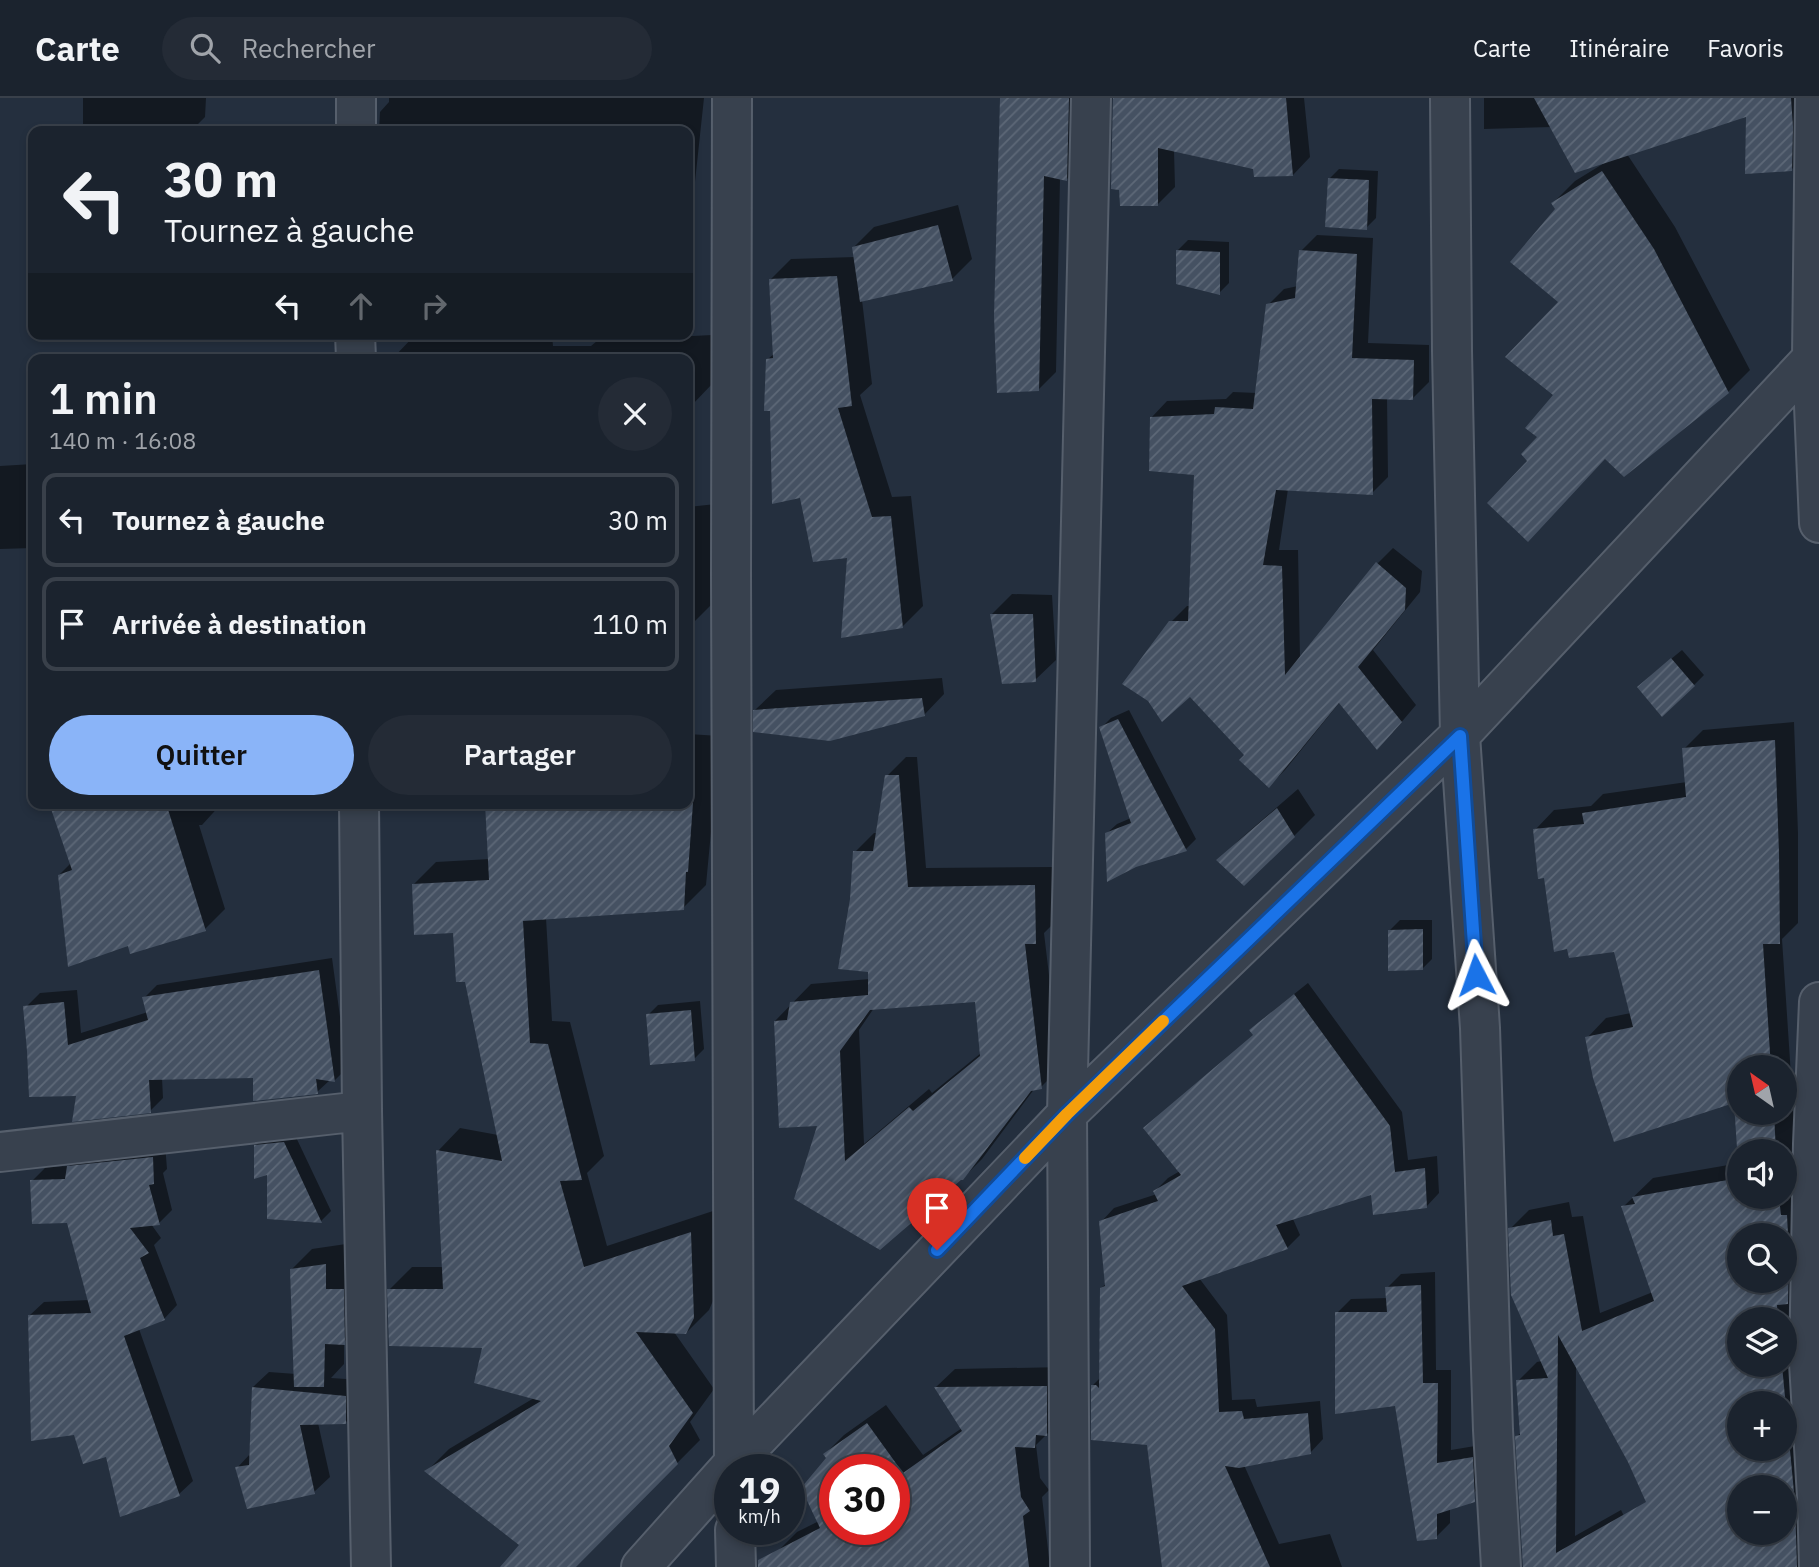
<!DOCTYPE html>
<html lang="fr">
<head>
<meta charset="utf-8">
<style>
	:root { --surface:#1b232e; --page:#242b36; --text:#f1f3f6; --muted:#a0a4aa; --line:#39404a; --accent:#8ab4f8 }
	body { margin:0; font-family:"IBM Plex Sans",sans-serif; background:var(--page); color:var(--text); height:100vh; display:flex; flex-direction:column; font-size:26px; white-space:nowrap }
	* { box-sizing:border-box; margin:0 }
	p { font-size:23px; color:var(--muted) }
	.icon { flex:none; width:38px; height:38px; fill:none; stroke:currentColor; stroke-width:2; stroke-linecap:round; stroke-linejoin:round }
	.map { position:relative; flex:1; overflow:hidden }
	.side { position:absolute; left:28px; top:256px; width:665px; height:455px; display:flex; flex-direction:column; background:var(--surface); border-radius:14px; box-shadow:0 4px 10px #0003,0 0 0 2px var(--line) }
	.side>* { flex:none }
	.guide { position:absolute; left:28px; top:28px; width:665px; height:214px; border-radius:14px; box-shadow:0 4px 10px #0003,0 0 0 2px var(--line); background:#1b232e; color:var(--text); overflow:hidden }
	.needle { width:46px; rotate:326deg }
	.buttons { position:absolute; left:1727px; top:957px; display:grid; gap:14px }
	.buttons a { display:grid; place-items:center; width:70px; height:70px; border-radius:50%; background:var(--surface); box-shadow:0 4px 10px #0003,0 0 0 2px var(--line); font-size:35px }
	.speed { position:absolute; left:714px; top:1356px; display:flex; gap:14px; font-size:35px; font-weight:700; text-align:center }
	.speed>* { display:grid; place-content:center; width:91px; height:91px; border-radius:50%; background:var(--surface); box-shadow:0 4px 10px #0003,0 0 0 2px var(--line); line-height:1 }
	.speed small { font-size:18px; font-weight:400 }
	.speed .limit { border:10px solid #d22; background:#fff; color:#111 }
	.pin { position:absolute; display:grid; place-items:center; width:60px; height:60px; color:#fff; margin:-72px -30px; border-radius:50% 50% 50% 0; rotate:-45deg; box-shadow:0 0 7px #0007 }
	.pin .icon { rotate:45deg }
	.me { position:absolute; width:77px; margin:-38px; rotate:356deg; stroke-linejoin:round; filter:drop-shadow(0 0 5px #0008) }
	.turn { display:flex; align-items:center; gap:24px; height:147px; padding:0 21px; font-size:32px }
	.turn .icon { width:91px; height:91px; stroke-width:2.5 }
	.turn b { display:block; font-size:49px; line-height:60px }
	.lanes { display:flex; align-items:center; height:66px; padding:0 21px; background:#0003; justify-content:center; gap:35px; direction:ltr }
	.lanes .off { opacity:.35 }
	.round { display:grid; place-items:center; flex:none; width:74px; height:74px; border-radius:37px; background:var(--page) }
	.overview { display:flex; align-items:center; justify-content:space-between; height:119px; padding:0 21px }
	h1 { font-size:42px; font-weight:600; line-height:52px }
	.button { display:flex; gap:14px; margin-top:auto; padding:14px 21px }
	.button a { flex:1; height:80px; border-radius:42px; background:var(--accent); color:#111; font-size:28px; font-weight:600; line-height:80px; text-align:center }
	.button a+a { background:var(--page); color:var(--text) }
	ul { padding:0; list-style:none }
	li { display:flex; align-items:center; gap:21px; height:94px; margin:0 14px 10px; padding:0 7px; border:4px solid var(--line); border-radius:14px }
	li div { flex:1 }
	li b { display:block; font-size:26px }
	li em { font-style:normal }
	header { display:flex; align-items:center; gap:42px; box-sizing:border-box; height:98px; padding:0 35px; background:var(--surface); border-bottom:2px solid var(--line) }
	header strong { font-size:33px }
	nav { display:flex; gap:38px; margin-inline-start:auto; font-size:24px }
	.search { width:490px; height:63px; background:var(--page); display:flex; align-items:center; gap:18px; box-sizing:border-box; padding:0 24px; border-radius:38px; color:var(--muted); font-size:26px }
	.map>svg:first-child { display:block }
	.shadow { fill:#0007; fill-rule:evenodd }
	.building { fill:url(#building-hatch); fill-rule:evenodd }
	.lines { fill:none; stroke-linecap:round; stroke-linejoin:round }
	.minor-casing { stroke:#565f6c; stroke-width:42 }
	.minor { stroke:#38414e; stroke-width:38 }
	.route-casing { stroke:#114b97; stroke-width:18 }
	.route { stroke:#1a73e8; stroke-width:12 }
	.slow { stroke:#f59e0b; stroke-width:12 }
</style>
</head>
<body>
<header>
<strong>Carte</strong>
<div class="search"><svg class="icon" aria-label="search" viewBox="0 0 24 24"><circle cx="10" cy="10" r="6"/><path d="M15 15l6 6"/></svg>Rechercher</div>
<nav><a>Carte</a><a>Itinéraire</a><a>Favoris</a></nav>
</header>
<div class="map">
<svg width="1819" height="1469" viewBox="0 0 1819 1469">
	<defs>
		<pattern id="building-hatch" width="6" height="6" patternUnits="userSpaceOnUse" patternTransform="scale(1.75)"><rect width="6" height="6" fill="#455162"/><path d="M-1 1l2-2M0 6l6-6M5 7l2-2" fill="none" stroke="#5d6877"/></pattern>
	</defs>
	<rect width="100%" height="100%" fill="#242f3e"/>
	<path class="shadow" d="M 83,0 L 206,0 L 205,19 L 191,33 L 83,33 Z
		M 389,0 L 704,0 L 694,93 L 688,99 L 688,33 L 379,33 L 380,14 L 389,4 Z
		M 1001,0 L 1085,0 L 1084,64 L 1067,81 L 1060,80 L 1056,274 L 1039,291 Z
		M 1115,0 L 1304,0 L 1310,59 L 1293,77 L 1254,70 L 1174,52 L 1175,89 L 1158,106 Z
		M 1484,0 L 1810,0 L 1810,53 L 1792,71 L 1747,17 L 1627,56 L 1675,129 L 1750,272 L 1728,294 L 1624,377 L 1606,360 L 1529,363 L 1555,297 L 1561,204 L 1557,111 L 1553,105 L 1575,83 L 1606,64 L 1552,29 L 1484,31 Z
		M 33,54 L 33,95 L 30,57 Z
		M 1339,71 L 1378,73 L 1376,120 L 1366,130 L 1329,81 Z
		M 958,107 L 972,161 L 952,181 L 862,202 L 872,286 L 860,297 L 892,399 L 911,398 L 923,508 L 902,529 L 801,398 L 768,261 L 775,255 L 771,181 L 791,161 L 855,159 L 854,149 L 874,129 Z
		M 1317,137 L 1373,140 L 1368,245 L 1429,247 L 1429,284 L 1413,300 L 1387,299 L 1388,379 L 1372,395 L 1288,391 L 1279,452 L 1298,452 L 1300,561 L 1377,466 L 1393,450 L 1422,473 L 1420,494 L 1373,552 L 1416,607 L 1393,634 L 1340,604 L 1285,672 L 1269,688 L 1246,657 L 1171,524 L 1187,508 L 1190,508 L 1195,376 L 1151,320 L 1167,303 L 1226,301 L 1233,294 L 1257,295 L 1268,207 L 1284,191 L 1298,188 L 1301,153 Z
		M 1188,142 L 1229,144 L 1229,185 L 1219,195 L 1178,152 Z
		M 416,236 L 552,237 L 553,248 L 591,248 L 597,243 L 712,237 L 714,284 L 692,307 L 688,307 L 688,261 L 392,261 Z
		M 33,366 L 33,450 L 0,451 L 0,368 Z
		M 716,406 L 721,463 L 710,474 L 711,507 L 688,530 L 688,409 Z
		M 1012,496 L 1052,497 L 1056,562 L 1035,582 L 992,516 Z
		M 1682,552 L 1704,577 L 1694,587 L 1649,579 Z
		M 942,580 L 944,596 L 924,617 L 755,612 L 776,592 Z
		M 1129,612 L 1196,741 L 1186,751 L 1106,736 L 1117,726 L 1131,720 L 1101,630 L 1111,620 Z
		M 1794,624 L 1798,735 L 1798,825 L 1782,841 L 1799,1099 L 1819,1469 L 1697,1469 L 1630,1363 L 1576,1266 L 1575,1438 L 1621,1412 L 1649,1469 L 1524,1469 L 1517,1338 L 1522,1334 L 1518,1283 L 1537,1264 L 1542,1263 L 1510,1131 L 1529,1112 L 1569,1104 L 1572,1119 L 1583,1118 L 1600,1215 L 1653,1194 L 1623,1109 L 1653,1080 L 1740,1065 L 1740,1099 L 1785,1099 L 1785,1054 L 1740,1054 L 1736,1002 L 1587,940 L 1606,920 L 1631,915 L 1615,852 L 1546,778 L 1535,732 L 1554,712 L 1591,708 L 1603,696 L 1687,684 L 1684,651 L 1703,632 ZM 1740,970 L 1785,970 L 1785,1015 L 1740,1015 ZM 1740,1138 L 1785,1138 L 1785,1183 L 1740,1183 ZM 1740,1222 L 1785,1222 L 1785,1267 L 1740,1267 ZM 1740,1306 L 1785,1306 L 1785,1351 L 1740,1351 ZM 1740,1390 L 1785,1390 L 1785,1435 L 1740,1435 Z
		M 688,636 L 720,638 L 706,787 L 683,810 L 546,820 L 552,923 L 570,924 L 604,1058 L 587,1075 L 607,1148 L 713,1113 L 716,1196 L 709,1212 L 686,1235 L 674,1234 L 714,1291 L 690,1324 L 700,1342 L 574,1469 L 502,1469 L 521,1447 L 427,1373 L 449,1351 L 534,1300 L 484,1249 L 389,1192 L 412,1169 L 444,1169 L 438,1053 L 460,1030 L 498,1037 L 455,833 L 413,787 L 436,764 L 490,761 L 688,705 Z
		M 906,659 L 917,659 L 926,770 L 1054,769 L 1054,825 L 1044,835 L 1060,970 L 1041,989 L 1035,990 L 982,1061 L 963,1080 L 880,1149 L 820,1026 L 775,923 L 811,886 L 870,881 L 852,801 L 855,754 L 874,735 L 877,735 L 887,678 ZM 976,902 L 981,955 L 932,995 L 929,991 L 864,1046 L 859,932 L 874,910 Z
		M 1298,691 L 1315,717 L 1294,738 L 1219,762 L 1239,742 Z
		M 51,705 L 222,705 L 202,727 L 199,727 L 225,811 L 205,831 L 129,846 L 59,777 L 71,765 Z
		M 1400,822 L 1432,822 L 1432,861 L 1422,871 L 1390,832 Z
		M 332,860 L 347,970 L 334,983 L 330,982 L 317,994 L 255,978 L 162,980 L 163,1000 L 150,1013 L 78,996 L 27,908 L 40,895 L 77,892 L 81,935 L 148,914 L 144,900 L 157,887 Z
		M 1308,885 L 1402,1014 L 1408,1062 L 1437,1058 L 1439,1095 L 1426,1109 L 1372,1095 L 1293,1121 L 1300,1137 L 1287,1150 L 1199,1180 L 1227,1217 L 1232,1302 L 1255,1301 L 1257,1309 L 1320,1303 L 1323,1341 L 1310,1355 L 1244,1367 L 1279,1446 L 1330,1436 L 1342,1469 L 1180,1469 L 1148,1345 L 1092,1288 L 1101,1279 L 1101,1190 L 1107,1185 L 1101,1124 L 1114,1110 L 1157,1096 L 1155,1093 L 1168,1080 L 1180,1073 L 1254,936 L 1251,933 L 1264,920 Z
		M 700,903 L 704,951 L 694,961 L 648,917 L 658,907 Z
		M 294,1035 L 331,1113 L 321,1123 L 269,1119 L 269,1074 L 255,1048 L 265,1038 Z
		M 165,1046 L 167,1071 L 163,1075 L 172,1112 L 159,1125 L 151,1126 L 161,1140 L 154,1147 L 177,1207 L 164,1221 L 139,1231 L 193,1383 L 179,1396 L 121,1417 L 107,1357 L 30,1217 L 44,1204 L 89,1202 L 68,1123 L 32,1083 L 46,1069 L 69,1068 L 82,1056 Z
		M 346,1146 L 346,1172 L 363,1172 L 365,1224 L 344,1244 L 344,1266 L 331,1280 L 361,1282 L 361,1308 L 346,1324 L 318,1325 L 330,1379 L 314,1394 L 237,1370 L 251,1355 L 253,1289 L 269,1274 L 296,1276 L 292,1171 L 312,1151 Z
		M 1435,1174 L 1436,1272 L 1451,1272 L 1451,1352 L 1481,1347 L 1478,1391 L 1463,1405 L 1450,1410 L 1450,1425 L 1436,1439 L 1396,1306 L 1337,1215 L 1351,1201 L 1388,1200 L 1387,1190 L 1401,1176 Z
		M 1066,1269 L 1066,1317 L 1036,1347 L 1040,1380 L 1049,1392 L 1042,1399 L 1050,1469 L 775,1469 L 778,1453 L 797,1434 L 819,1423 L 828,1361 L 825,1356 L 844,1337 L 886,1307 L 923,1357 L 962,1330 L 936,1289 L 955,1271 ZM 835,1372 L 894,1372 L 894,1432 L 835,1432 Z"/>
	<path class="building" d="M 1000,0 L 1069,0 L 1067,83 L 1044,78 L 1039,293 L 997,295 L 994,218 Z
		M 1113,0 L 1286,0 L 1293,78 L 1254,79 L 1253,71 L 1158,50 L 1158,108 L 1120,108 L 1119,92 L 1111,91 Z
		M 1534,0 L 1791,0 L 1793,29 L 1792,73 L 1745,76 L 1746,19 L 1575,75 Z
		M 1602,73 L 1654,151 L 1729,295 L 1624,379 L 1605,361 L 1528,444 L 1487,405 L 1527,363 L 1521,356 L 1537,339 L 1525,330 L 1553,297 L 1505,259 L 1558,204 L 1510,164 L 1555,111 L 1551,105 Z
		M 1328,80 L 1369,82 L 1367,132 L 1325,129 Z
		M 938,127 L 953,183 L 860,204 L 852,149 Z
		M 1176,152 L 1220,154 L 1220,197 L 1176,186 Z
		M 1299,152 L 1357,156 L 1352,260 L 1414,262 L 1413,302 L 1372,301 L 1373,397 L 1276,392 L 1263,467 L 1282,468 L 1285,577 L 1376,464 L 1406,490 L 1405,512 L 1358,569 L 1402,624 L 1377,652 L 1339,605 L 1269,690 L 1239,662 L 1244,657 L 1190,599 L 1162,624 L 1148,603 L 1122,586 L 1169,523 L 1188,523 L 1194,377 L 1149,373 L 1150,319 L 1214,316 L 1215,309 L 1253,311 L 1266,206 L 1295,200 Z
		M 837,178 L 852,308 L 838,310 L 872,419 L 891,418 L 903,530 L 841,540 L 847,460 L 813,464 L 800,400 L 772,406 L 770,313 L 764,313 L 766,261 L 773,260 L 769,181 Z
		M 990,516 L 1033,516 L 1036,584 L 1002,586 Z
		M 1671,560 L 1695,588 L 1662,619 L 1637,589 Z
		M 922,600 L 925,618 L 830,643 L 753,634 L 753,612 Z
		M 1118,621 L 1187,753 L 1136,769 L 1107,784 L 1105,735 L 1131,725 L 1099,629 Z
		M 1775,642 L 1779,755 L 1780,846 L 1763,846 L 1771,970 L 1740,970 L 1740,1015 L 1774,1015 L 1776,1054 L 1740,1054 L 1740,1099 L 1779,1099 L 1781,1117 L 1787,1117 L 1789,1156 L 1788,1206 L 1777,1207 L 1778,1222 L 1740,1222 L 1740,1267 L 1782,1267 L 1795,1405 L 1797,1469 L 1523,1469 L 1515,1338 L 1520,1337 L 1516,1282 L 1548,1280 L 1511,1197 L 1508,1130 L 1551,1122 L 1553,1138 L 1564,1136 L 1582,1233 L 1654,1203 L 1621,1108 L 1635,1106 L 1632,1099 L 1739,1080 L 1734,1005 L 1614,1044 L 1593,980 L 1585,939 L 1633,929 L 1614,854 L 1569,860 L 1567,851 L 1554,854 L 1544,780 L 1538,781 L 1533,731 L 1584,726 L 1582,715 L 1686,699 L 1682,650 ZM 1740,1138 L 1785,1138 L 1785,1183 L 1740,1183 ZM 1558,1237 L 1628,1364 L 1646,1404 L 1556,1455 ZM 1740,1306 L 1785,1306 L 1785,1351 L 1740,1351 ZM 1740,1390 L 1785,1390 L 1785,1435 L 1740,1435 Z
		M 885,677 L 899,677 L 908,789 L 1035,787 L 1036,846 L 1025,846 L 1042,991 L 1031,993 L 963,1082 L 961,1082 L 880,1152 L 794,1101 L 817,1028 L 779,1030 L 774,923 L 787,922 L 790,904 L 868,897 L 868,874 L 838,871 L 850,801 L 853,753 L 873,753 ZM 975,904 L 980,958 L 913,1013 L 909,1009 L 845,1063 L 840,953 L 870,912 Z
		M 49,705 L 166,705 L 206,833 L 130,856 L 128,848 L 68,869 L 58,777 L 72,772 Z
		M 485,705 L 693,705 L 688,774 L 686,774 L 684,812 L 523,823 L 530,945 L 548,946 L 582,1082 L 560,1083 L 584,1169 L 691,1134 L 694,1220 L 686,1236 L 636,1234 L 693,1315 L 669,1348 L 678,1366 L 576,1469 L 500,1469 L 519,1447 L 424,1373 L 541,1303 L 474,1285 L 482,1250 L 389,1248 L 387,1191 L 443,1191 L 436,1052 L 502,1063 L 465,884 L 456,884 L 453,835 L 414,837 L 412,786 L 489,782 Z
		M 1277,710 L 1295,739 L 1244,788 L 1216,762 Z
		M 1423,831 L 1423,872 L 1388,873 L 1388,832 Z
		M 319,872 L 335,984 L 316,981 L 318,996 L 253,1003 L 253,980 L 149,982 L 151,1015 L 72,1024 L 76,998 L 29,999 L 27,953 L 23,908 L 64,904 L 68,947 L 148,922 L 142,899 Z
		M 1294,896 L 1390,1028 L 1395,1074 L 1425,1070 L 1427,1110 L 1373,1117 L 1371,1097 L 1276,1127 L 1288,1151 L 1182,1188 L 1215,1231 L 1219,1314 L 1242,1313 L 1244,1321 L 1308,1315 L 1311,1356 L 1239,1370 L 1225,1368 L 1270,1469 L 1162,1469 L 1147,1347 L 1091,1342 L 1091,1287 L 1096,1287 L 1099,1290 L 1100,1190 L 1105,1188 L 1099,1123 L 1158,1103 L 1153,1093 L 1181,1077 L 1143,1030 L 1253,937 L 1249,932 Z
		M 691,912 L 695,963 L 650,967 L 646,916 Z
		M 284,1044 L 295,1067 L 322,1125 L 267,1121 L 267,1077 L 254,1081 L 254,1047 Z
		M 153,1059 L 154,1086 L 149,1087 L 160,1127 L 130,1130 L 149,1155 L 140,1160 L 165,1222 L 124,1238 L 180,1398 L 120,1419 L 106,1359 L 83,1366 L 74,1337 L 31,1343 L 28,1217 L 91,1215 L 67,1125 L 32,1126 L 30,1082 L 65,1081 L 67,1068 Z
		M 326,1166 L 326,1191 L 344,1191 L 345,1247 L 325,1246 L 324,1289 L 294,1289 L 290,1171 Z
		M 1421,1187 L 1423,1285 L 1438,1285 L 1437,1365 L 1473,1359 L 1475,1404 L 1437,1416 L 1437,1441 L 1417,1443 L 1395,1308 L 1335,1316 L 1335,1214 L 1387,1214 L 1385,1189 Z
		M 1047,1288 L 1047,1338 L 1036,1337 L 1035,1350 L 1015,1349 L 1021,1399 L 1030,1413 L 1023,1418 L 1029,1469 L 758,1469 L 758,1462 L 820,1430 L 801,1390 L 826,1360 L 823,1356 L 867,1325 L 903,1375 L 962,1333 L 934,1289 ZM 835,1372 L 894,1372 L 894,1432 L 835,1432 Z
		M 252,1289 L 346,1298 L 346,1326 L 300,1327 L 315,1396 L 247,1411 L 235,1369 L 249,1367 Z"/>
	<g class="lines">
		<g class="minor-casing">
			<path id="minor" d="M 732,0 L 731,477 L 734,1372
				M 1450,0 L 1452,253 L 1460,637 L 1480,930 L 1493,1332 L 1501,1469
				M 1815,0 L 1812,260 L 1819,425
				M 356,33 L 356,0
				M 355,236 L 356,261
				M 359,705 L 362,1013 L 371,1469
				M 0,1054 L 362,1013
				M 735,1432 L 736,1469
				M 641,1469 L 734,1365 L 1067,1016 L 1460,637 L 1819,253
				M 1070,1469 L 1067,1016 L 1091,0
				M 1819,1469 L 1817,1399 L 1809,1265 L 1813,1046 L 1819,904"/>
		</g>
		<use href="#minor" class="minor"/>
	</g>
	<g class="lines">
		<g class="route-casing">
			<path id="route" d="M 937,1152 L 1067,1016 L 1460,638 L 1476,877"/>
		</g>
		<use href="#route" class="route"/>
		<path class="slow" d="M 1025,1060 L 1067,1016 L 1163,923"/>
	</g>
</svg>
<div class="buttons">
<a><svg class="needle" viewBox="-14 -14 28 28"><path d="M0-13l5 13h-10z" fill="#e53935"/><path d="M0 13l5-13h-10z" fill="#a0a4aa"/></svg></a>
<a><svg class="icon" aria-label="sound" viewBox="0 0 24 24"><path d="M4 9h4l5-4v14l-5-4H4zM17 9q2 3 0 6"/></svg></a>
<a><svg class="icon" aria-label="search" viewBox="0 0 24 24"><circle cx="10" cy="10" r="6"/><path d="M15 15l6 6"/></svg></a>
<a><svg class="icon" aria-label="layers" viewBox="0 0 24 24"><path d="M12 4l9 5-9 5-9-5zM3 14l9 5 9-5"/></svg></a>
<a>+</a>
<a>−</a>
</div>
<div class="speed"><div>19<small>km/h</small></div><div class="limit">30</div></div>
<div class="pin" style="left:937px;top:1152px;background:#d93025"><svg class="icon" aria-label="arrive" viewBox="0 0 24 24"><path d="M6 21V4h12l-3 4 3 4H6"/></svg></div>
<svg class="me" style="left:1476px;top:877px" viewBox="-20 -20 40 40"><path d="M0-17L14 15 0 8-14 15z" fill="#1a73e8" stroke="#fff" stroke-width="4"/></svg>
<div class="guide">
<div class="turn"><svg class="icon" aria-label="left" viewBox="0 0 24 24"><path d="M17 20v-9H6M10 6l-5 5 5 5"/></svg><div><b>30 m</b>Tournez à gauche</div></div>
<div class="lanes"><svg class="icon" aria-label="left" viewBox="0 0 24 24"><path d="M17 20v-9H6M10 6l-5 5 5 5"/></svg><svg class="icon off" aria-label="ahead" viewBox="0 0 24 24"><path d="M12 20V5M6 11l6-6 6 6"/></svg><svg class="icon off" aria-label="right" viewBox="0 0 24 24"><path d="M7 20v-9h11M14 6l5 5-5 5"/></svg></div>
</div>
<section class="side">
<div class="overview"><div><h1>1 min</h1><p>140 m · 16:08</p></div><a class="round"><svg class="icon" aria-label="close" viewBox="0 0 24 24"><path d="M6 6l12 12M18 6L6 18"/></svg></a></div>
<ul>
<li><svg class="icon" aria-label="left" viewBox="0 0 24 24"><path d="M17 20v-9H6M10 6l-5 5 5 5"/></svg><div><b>Tournez à gauche</b></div><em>30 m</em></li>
<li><svg class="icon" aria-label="arrive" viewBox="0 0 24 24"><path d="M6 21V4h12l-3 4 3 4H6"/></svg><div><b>Arrivée à destination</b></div><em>110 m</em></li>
</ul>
<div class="button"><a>Quitter</a><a>Partager</a></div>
</section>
</div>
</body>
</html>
